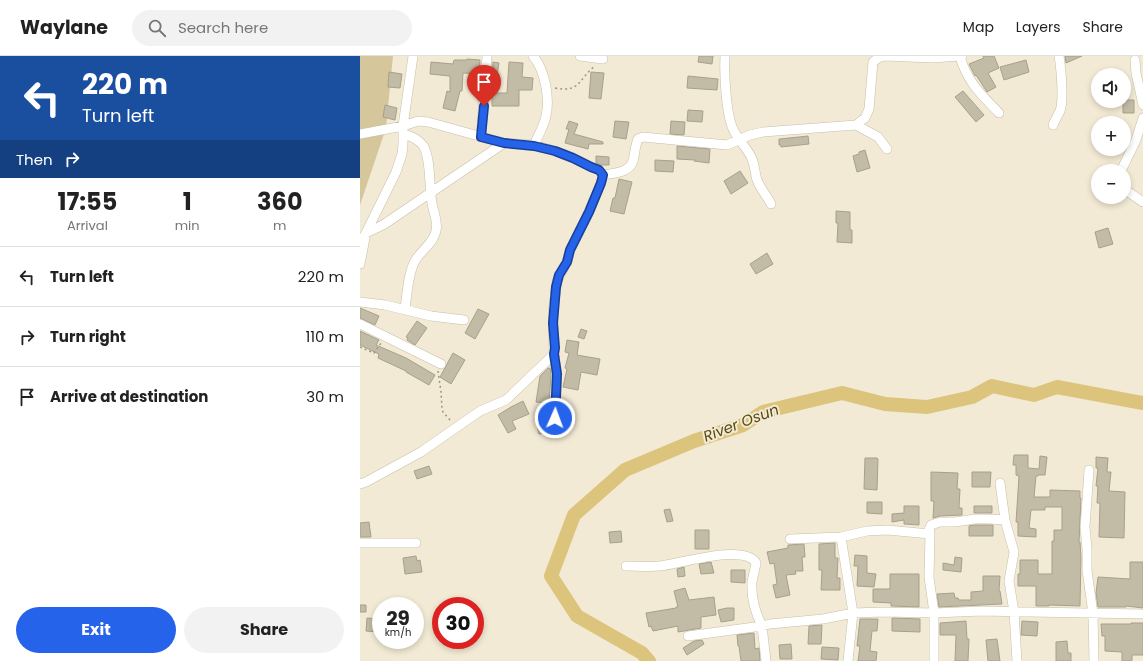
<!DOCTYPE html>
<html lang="en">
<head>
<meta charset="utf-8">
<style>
	:root { --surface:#fff; --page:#f2f2f2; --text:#222; --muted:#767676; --line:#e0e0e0; --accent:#2563eb }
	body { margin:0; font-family:Poppins,sans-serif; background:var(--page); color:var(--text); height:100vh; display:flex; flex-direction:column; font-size:15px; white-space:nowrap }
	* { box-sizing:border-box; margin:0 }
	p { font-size:13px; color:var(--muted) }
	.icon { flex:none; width:22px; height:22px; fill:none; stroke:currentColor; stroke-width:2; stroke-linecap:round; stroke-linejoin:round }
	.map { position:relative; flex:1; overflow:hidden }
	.panel { display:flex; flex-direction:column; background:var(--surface); width:360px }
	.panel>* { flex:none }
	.hud { background:#1a4fa0; color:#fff; overflow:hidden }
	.buttons { position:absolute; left:731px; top:12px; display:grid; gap:8px }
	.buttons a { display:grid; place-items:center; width:40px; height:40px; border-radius:50%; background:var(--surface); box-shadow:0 2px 6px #0003; font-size:20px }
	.speed { position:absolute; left:12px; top:541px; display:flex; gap:8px; font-size:20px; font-weight:700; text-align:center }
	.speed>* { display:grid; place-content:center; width:52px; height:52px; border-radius:50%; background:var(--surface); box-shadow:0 2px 6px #0003; line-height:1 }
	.speed small { font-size:10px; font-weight:400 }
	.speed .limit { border:6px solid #d22; background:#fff; color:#111 }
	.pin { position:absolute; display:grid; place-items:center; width:34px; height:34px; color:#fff; margin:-41px -17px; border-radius:50% 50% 50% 0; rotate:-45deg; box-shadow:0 0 4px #0007 }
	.pin .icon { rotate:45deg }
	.me { position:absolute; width:44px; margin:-22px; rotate:2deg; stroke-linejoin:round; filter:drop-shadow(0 0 3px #0008) }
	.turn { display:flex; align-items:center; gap:14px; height:84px; padding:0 16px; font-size:18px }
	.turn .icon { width:52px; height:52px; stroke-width:2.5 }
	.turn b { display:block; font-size:28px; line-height:34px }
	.then { display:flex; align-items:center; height:38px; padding:0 16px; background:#0003; gap:8px; font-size:15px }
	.eta { display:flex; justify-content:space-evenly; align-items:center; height:68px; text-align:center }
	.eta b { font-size:24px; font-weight:700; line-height:28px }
	.primary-button { display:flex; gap:8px; margin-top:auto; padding:8px 16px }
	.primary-button a { flex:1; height:46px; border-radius:24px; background:var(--accent); color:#fff; font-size:16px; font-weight:700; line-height:46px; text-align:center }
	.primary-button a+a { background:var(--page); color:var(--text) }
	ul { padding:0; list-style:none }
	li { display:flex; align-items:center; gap:12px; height:60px; padding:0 16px; border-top:1px solid var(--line) }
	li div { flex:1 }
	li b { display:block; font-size:15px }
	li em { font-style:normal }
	header { display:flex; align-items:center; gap:24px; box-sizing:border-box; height:56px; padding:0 20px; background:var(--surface); border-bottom:1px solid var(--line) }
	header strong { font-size:19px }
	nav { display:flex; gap:22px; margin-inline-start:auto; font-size:14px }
	.search { width:280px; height:36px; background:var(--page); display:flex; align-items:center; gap:10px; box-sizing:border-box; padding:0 14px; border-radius:22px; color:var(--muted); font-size:15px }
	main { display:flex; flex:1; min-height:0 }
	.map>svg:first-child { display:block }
	.green { fill:#d5c79b }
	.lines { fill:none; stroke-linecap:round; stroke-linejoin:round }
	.river { stroke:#dcc47d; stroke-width:14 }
	.building { fill:#c2bba5; stroke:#a7a08b }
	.minor-casing { stroke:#c6bfa9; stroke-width:10 }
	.path { stroke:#9c9686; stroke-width:1.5; stroke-dasharray:2 3; stroke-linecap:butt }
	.minor { stroke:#fff; stroke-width:9 }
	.route-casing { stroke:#184099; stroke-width:10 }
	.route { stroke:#2563eb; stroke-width:7 }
	.labels { text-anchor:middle; stroke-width:4; stroke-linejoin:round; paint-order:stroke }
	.water-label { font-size:15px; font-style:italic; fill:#594912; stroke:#f2ead4 }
</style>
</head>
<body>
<header>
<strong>Waylane</strong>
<div class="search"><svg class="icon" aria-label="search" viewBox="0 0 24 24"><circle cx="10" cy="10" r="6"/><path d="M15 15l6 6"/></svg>Search here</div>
<nav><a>Map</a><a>Layers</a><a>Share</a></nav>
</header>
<main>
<section class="panel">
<div class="hud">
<div class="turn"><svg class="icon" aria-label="left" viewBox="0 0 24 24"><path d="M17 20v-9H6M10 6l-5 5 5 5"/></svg><div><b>220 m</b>Turn left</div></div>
<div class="then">Then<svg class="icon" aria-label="right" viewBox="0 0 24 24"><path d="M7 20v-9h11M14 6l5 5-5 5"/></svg></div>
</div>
<div class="eta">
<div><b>17:55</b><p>Arrival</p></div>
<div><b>1</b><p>min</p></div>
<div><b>360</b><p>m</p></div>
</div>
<ul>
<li><svg class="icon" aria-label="left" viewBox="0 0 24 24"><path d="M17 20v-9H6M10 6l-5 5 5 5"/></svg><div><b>Turn left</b></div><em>220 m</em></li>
<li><svg class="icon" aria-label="right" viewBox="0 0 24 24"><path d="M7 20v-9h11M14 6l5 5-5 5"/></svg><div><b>Turn right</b></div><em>110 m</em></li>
<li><svg class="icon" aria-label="arrive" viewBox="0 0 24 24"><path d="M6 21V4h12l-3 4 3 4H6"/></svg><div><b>Arrive at destination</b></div><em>30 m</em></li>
</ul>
<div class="primary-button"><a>Exit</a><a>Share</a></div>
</section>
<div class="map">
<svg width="783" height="605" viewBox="0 0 783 605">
	<rect width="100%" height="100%" fill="#f2ead4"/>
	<path class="green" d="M 0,0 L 33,0 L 26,72 L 0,149 Z"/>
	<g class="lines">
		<path class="river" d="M 289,605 L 282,597 L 217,560 L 191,520 L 214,459 L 265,414 L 334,385 L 383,369 L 403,356 L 482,337 L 525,348 L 567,351 L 612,341 L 632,330 L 674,339 L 697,331 L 783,347"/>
	</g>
	<path class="building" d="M 339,0 L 353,0 L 352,8 L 338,6 Z
		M 623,0 L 634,0 L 639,12 L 628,17 L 636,31 L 627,36 L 616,19 L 615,20 L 609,8 L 624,2 Z
		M 705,0 L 722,0 L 706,7 Z
		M 107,3 L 120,4 L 119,18 L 103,17 L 102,35 L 100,35 L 95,55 L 83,52 L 87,35 L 90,36 L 90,20 L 70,18 L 71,6 L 93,8 L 94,4 L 107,4 Z
		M 666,4 L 669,16 L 644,24 L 640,11 Z
		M 133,6 L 139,7 L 135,32 L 131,31 Z
		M 149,6 L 163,7 L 162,21 L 173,22 L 172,34 L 159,34 L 159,50 L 132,50 L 132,37 L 147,37 Z
		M 29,16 L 42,18 L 40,32 L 28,31 Z
		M 231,16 L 244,17 L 241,43 L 229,42 Z
		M 328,20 L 358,23 L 357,34 L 327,32 Z
		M 603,35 L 624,59 L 616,66 L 595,41 Z
		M 764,44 L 774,44 L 774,57 L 763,57 L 763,45 Z
		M 25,49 L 37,52 L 35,64 L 23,61 Z
		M 328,54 L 343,55 L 342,66 L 327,65 Z
		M 209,65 L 218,68 L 214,78 L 243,86 L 243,88 L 229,88 L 228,93 L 205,87 L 209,73 L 206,73 Z
		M 255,65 L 269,66 L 266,83 L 253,81 Z
		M 311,65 L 325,66 L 324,79 L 310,78 Z
		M 448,80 L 449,88 L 421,91 L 421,89 L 419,89 L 419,83 L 420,83 Z
		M 317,90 L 350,93 L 349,107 L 334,105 L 335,104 L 317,103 Z
		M 505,94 L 510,112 L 497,116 L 493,100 L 499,98 L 499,96 Z
		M 236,100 L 249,101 L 249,109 L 241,109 L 236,107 Z
		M 295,104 L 314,105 L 313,116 L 295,115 Z
		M 380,115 L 388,127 L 371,138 L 364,125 Z
		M 259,123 L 272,126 L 264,158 L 250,155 L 253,142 L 255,142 Z
		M 476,155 L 490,156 L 490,174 L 492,174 L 492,187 L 477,186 L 478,167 L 476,167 Z
		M 748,172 L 753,188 L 739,192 L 735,176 Z
		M 407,197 L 413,208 L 396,218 L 390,208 Z
		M 0,252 L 19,260 L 15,269 L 0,262 Z
		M 118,253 L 129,258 L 115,283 L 105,277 Z
		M 57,265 L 67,272 L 55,289 L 47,284 L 48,282 L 46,281 Z
		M 221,273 L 227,275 L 224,283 L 218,281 Z
		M 0,275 L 19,284 L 16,289 L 46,302 L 75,319 L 69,329 L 46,316 L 46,315 L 18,302 L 19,298 L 0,289 Z
		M 207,284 L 219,286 L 217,299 L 240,303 L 237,319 L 221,316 L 218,334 L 203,331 L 207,313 L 205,312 L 209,297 L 205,296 Z
		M 93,297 L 105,304 L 91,328 L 80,321 Z
		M 188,312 L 190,312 L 191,319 L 189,347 L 176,346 L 180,320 Z
		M 163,345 L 169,358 L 152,365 L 156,373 L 148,377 L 138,359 L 151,351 Z
		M 189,368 L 191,376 L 179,378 L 177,370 Z
		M 654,399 L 668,399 L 668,412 L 679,413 L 680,400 L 687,401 L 685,419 L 678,419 L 678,420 L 676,420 L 674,441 L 690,441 L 690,434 L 720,435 L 720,442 L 721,442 L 719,486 L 720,486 L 721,501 L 720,550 L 689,549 L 689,550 L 676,550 L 676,530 L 658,530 L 658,518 L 660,518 L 660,504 L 678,504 L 678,518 L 692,518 L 692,485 L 694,485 L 694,474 L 702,474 L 702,451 L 685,451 L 685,454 L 671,454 L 669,472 L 676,473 L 676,481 L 658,480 L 658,466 L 656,466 L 659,420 L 656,419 L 656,409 L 653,409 Z
		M 736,401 L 748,402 L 747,416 L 751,416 L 749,435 L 765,436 L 764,482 L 739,481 L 740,447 L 737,447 L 738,430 L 736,430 L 738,412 L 736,412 Z
		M 505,402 L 517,402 L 518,403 L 517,434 L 504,433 Z
		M 69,410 L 72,418 L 57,423 L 54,415 Z
		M 571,416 L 598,417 L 597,433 L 600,433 L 599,452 L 602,452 L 602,459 L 580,460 L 573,462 L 574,445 L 571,445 Z
		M 612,416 L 631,416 L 630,431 L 612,431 Z
		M 507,446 L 522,446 L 522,458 L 507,457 Z
		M 544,450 L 559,450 L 559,469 L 544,468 L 544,464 L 532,466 L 532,458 L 544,457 Z
		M 614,450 L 632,450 L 632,457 L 614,457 Z
		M 310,453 L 313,465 L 307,466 L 304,454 Z
		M 9,466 L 11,481 L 0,481 L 0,467 Z
		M 615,469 L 633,469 L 633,480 L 609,480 L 609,470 Z
		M 335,474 L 349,474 L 349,493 L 335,493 Z
		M 261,475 L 262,486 L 250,487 L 249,476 Z
		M 475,487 L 475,502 L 478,502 L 477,522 L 480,522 L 480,534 L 461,534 L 462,514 L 459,514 L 459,488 Z
		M 444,488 L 445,501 L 442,501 L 443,515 L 435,515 L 436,518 L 426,519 L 430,539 L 416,542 L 413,529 L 417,528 L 414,507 L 410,508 L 407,496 L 428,492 L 428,489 Z
		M 495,499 L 507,500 L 507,517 L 516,518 L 514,531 L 497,530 L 498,510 L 494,510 Z
		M 56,500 L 57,505 L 60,504 L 62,516 L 45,518 L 43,502 Z
		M 595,501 L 602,502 L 601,516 L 583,514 L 583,507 L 594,509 Z
		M 351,506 L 354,517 L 341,518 L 339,508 Z
		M 770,506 L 783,506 L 783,552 L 766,550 L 766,551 L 738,551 L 736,537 L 738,521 L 770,523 Z
		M 324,511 L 325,520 L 318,521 L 317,513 Z
		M 371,514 L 385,514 L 385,527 L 371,526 Z
		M 530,518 L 559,518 L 559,551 L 531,550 L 531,547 L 513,546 L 513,533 L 530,533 Z
		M 623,520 L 640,520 L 639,535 L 640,535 L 642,548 L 579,551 L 577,538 L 594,537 L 595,542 L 598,542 L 599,544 L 611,544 L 611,536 L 623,535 Z
		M 325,532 L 329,544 L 354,541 L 356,559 L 341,561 L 341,572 L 318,576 L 318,570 L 293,575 L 291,570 L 289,571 L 286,557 L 316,552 L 316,551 L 318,551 L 314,535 Z
		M 0,549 L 6,549 L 6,556 L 0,556 Z
		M 367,552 L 374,552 L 374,564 L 361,566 L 358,554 Z
		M 7,562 L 19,563 L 18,576 L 6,575 Z
		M 532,562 L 560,563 L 560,576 L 532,575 Z
		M 500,563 L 518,563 L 517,575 L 512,575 L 510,595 L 517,596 L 516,605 L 498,605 L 500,590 L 497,590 Z
		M 606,565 L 607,583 L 609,583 L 608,605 L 595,605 L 596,579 L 580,579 L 580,567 Z
		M 662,565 L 678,566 L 677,580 L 661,579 Z
		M 771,567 L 783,567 L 783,599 L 772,599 L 772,605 L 762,605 L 762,596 L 745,595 L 745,580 L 742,580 L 741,568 L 771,568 Z
		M 462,569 L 461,588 L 448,588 L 449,570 Z
		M 394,577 L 395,593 L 399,592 L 400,605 L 381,605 L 379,590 L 378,590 L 377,579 Z
		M 637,583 L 640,605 L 628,605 L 626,584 Z
		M 342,584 L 344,588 L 327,599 L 323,592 L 334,585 Z
		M 707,585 L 708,597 L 711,597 L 711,605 L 696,605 L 696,586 Z
		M 431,588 L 432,603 L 420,603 L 419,589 Z
		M 462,591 L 479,592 L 478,604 L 461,603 Z"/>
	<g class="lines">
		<g class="minor-casing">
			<path id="minor" d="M 173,0 C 185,14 190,42 186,60 C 184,70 178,80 174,89
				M 220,0 L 243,3
				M 365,0 C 364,18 366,60 374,75 C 379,85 388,93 392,103 C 395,110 395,118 397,124 C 400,132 407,140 411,148
				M 602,0 L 600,1 C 608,27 621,38 639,57
				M 775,4 L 776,17 L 783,49
				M 496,69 L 518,81 L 527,93
				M 693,69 C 695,64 698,59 700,55 C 704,44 701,12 699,0
				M 0,78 L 43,70 L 58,65 L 68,66 L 144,87 L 174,89 L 195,95 L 213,102 L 231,111 L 239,114 L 243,119 L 241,127 L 229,156 L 210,194 L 207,206 L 197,225 L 193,256 L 194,298 L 146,344 L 120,355 L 61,396 L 6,426 L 0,428
				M 44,78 C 52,81 59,83 64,91 C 72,108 68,133 73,152 C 75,160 78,167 76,175 C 73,188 61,194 55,205 C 48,217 47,239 45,253
				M 121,81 L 127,0
				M 761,115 L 776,84 L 783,62
				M 243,119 C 254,117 269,117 273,105 C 275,97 275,90 278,83 L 283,81 L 367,89 L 390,79 L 403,76 L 496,69 L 505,62 L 509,53 L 513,6 L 518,2 L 525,0 L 573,2 L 599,0
				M 764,133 L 783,146
				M 0,186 L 6,177 L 36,116 L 42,98 L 43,88 L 43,70 L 53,0
				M 0,208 L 6,177 L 23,169 L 144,87
				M 0,246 L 25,249 L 71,260 L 104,264
				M 0,268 L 81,308
				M 194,298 L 197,319 L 195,362
				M 729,414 L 725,471 L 727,493 L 727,514 L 733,558 L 734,605
				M 640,427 L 645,464 L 654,496 L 649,525 L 654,556 L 657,605
				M 430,483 L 481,481
				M 0,487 L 56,487
				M 266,510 C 277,510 289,511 300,510 C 319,508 385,487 396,507 C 395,513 393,520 392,526 C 391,542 395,556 402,570 L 328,580
				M 406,605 L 402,570 L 410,568 L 463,563 L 493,557 L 523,556 L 574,557 L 622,555 L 783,558
				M 488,605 L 493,557 L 481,481 L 507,475 L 527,474 L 570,478
				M 574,605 L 574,557 L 569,521 L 570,478 L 569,474 L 571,469 L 580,466 L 595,466 L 615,463 L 628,463 L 645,464"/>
		</g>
		<path class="path" d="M 195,32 C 221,37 218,23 235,10
			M 0,291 L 14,297 L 21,287
			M 78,315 L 81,336 L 82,353 L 83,356 L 91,365"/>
		<use href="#minor" class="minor"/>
	</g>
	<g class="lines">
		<g class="route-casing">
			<path id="route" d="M 124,50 L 121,81 L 144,87 L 174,90 L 195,95 L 213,102 L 231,111 L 239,114 L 243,119 L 241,127 L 229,156 L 210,194 L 207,206 L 199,219 L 196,231 L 193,267 L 195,292 L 194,298 L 197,318 L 195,362"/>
		</g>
		<use href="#route" class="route"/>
	</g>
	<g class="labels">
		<g class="water-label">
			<text transform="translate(381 367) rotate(-21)" y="5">River Osun</text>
		</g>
	</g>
</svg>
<div class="buttons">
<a><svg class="icon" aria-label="sound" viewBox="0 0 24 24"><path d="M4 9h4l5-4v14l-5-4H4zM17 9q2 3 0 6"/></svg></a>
<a>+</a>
<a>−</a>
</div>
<div class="speed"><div>29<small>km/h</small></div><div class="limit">30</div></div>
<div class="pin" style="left:124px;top:50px;background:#d93025"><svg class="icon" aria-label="arrive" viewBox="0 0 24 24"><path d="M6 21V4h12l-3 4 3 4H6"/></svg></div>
<svg class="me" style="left:195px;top:362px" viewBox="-20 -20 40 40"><circle r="17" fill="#2563eb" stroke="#fff" stroke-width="3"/><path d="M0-11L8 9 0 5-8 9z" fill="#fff"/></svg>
</div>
</main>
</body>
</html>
